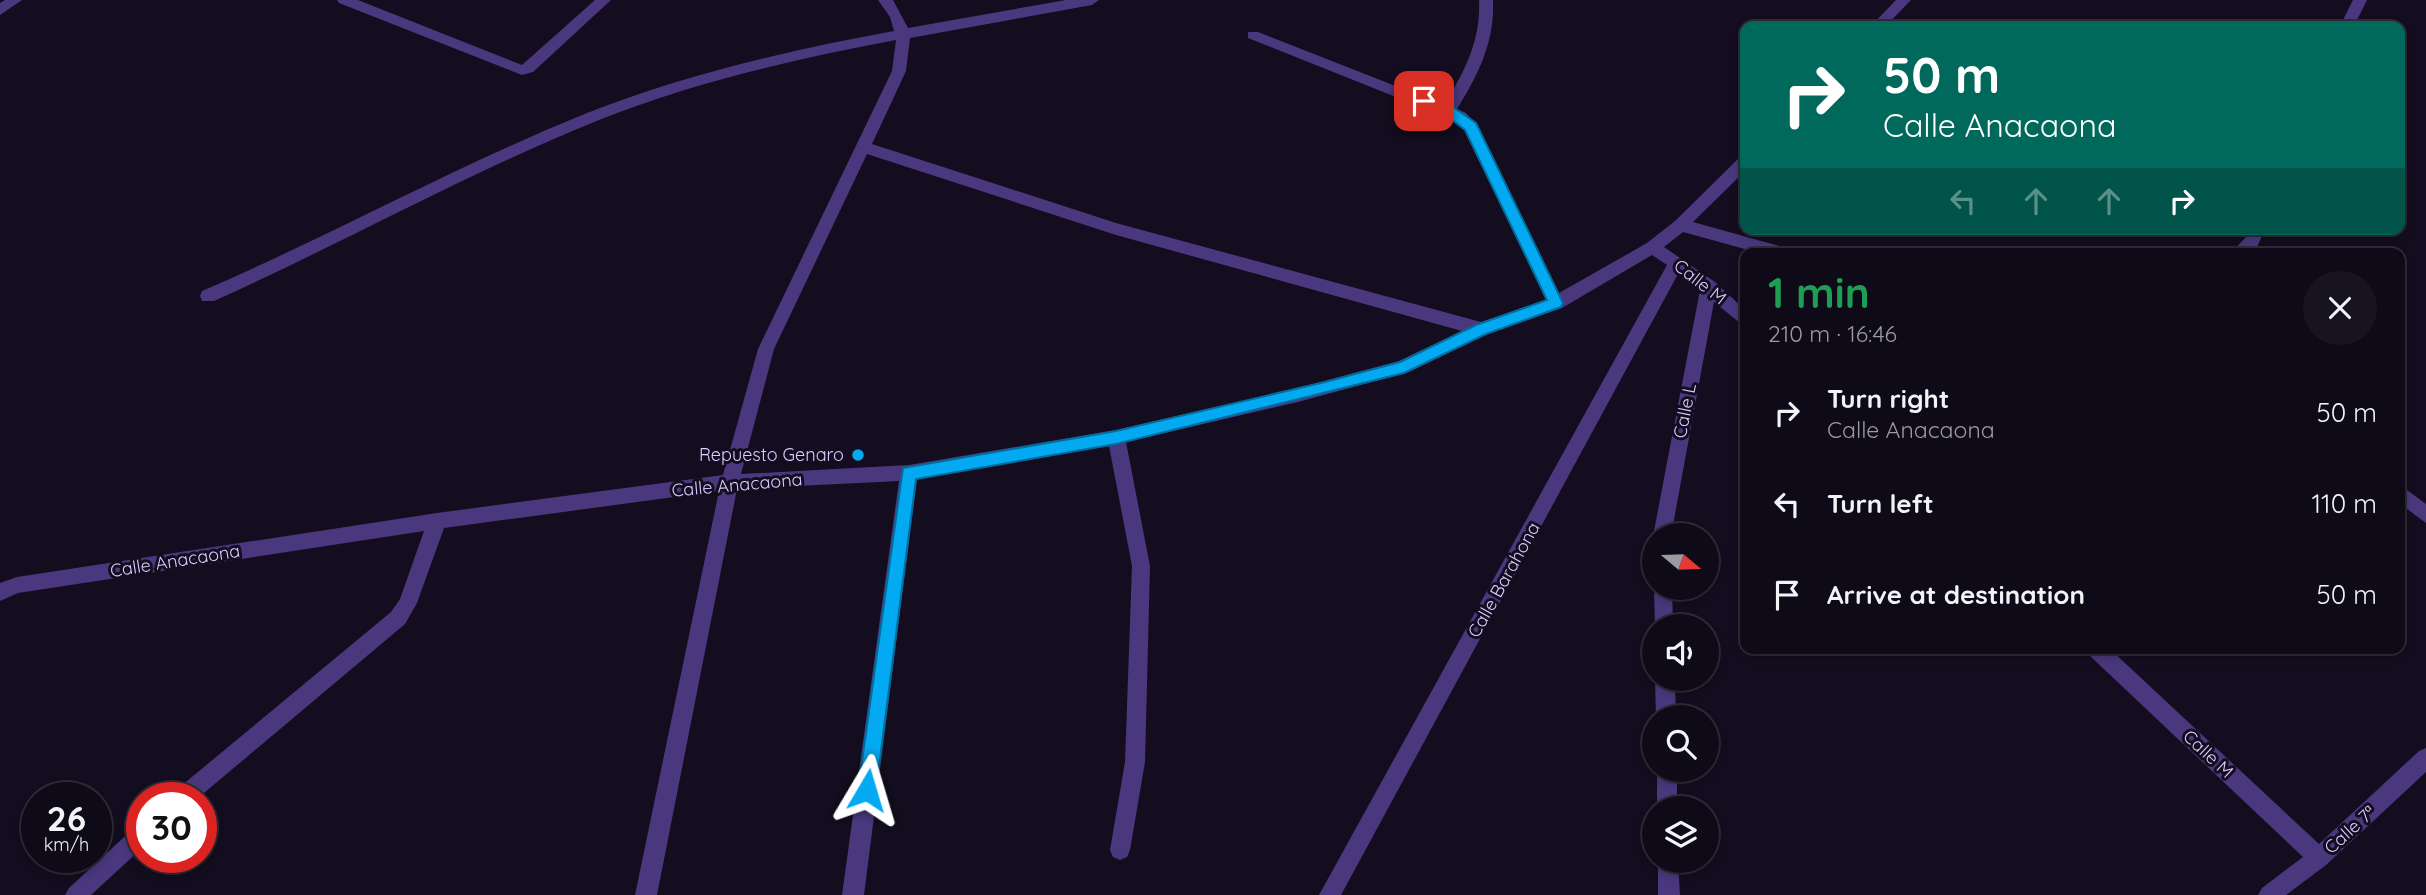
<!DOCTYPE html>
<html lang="en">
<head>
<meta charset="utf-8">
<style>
	:root { --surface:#0e0a17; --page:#171320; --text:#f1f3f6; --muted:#9b9aa1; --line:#2e2b36 }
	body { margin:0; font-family:Quicksand,sans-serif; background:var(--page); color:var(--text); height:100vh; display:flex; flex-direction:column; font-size:26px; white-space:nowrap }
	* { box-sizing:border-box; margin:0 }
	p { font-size:23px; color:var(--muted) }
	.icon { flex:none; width:38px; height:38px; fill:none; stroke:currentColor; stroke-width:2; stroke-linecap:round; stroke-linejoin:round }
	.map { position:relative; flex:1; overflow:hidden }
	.side { position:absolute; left:1740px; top:248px; width:665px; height:406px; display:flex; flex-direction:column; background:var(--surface); border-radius:14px; box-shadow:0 4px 10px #0003,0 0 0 2px var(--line) }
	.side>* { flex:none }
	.banner { position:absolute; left:1740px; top:21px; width:665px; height:214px; border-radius:14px; box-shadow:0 4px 10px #0003,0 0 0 2px var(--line); background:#00695c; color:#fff; overflow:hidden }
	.needle { width:46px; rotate:109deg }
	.tools { position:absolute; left:1642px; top:523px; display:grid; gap:14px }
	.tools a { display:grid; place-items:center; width:77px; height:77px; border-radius:50%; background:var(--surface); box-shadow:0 4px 10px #0003,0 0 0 2px var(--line); font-size:35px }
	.speed { position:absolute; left:21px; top:782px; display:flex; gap:14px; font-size:35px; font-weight:700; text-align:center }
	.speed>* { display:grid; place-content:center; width:91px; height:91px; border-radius:50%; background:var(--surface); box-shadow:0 4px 10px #0003,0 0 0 2px var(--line); line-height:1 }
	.speed small { font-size:18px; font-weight:400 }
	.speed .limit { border:10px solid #d22; background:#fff; color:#111 }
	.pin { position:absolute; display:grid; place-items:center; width:60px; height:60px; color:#fff; margin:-30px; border-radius:14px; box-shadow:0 4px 10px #0006 }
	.me { position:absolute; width:77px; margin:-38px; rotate:7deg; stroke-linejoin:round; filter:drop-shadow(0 0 5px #0008) }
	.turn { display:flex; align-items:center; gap:24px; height:147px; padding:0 28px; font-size:32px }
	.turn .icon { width:91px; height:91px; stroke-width:2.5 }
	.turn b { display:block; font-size:49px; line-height:60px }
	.lanes { display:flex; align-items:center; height:66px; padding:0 28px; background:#0003; justify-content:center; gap:35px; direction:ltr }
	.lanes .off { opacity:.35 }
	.round { display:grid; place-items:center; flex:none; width:74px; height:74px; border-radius:37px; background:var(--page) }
	.overview { display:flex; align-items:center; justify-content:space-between; height:119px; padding:0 28px }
	h1 { font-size:42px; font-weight:700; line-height:52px; color:#1e9e55 }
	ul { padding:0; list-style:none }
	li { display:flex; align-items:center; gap:21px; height:91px; padding:0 28px }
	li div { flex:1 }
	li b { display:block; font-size:26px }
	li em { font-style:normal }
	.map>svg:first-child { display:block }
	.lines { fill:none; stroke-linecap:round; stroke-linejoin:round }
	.minor { fill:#49387d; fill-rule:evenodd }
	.route { fill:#03aaf2; stroke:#026e9d; stroke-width:2 }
	.poi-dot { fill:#03aaf2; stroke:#130d1f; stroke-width:2.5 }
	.labels { text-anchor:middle; stroke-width:6; stroke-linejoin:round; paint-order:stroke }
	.street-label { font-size:18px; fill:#dbcbfe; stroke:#130d1f }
	.poi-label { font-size:18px; fill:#dbcbfe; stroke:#130d1f; text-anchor:end }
</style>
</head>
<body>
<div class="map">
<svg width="2426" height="895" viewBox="0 0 2426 895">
	<rect width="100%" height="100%" fill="#130d1f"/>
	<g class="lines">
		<path class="minor" d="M 5,0 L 22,0 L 0,15 L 0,3 Z
			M 337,0 L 358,0 L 522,65 L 595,0 L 611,0 L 533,72 L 522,75 L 339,3 Z
			M 878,0 L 893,0 L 908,28 L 1066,0 L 1099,0 L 1092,5 L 910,38 L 906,71 L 872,144 L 1116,223 L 1481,322 L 1546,300 L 1465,129 L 1456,121 L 1248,38 L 1248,32 L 1258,32 L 1444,105 C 1465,71 1481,40 1479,0 L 1493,0 C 1495,42 1478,75 1457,109 L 1466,113 L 1478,126 L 1559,293 L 1647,243 L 1675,221 L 1740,157 L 1745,155 L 1745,171 L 1693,222 L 1786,248 L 1794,254 L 1763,254 L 1683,232 L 1664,247 L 1715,282 L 1745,310 L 1745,327 L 1714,302 L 1671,536 L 1653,536 L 1700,290 L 1678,274 L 1341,895 L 1319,895 L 1667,265 L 1652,255 L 1562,308 L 1487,334 L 1409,372 L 1298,402 L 1126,442 L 1150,566 L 1145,762 L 1130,850 L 1127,857 L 1120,860 L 1113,857 L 1110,850 L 1125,762 L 1132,566 L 1109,446 L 917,479 L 864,895 L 842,895 L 899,481 L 737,489 L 657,895 L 635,895 L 719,491 L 444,528 L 417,603 L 405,624 L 198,798 L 172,798 L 175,791 L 391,612 L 400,599 L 424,531 L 18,593 L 0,601 L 0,583 L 17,577 L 437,513 L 723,475 L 758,349 L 892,71 L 896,40 C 795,59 694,82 599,120 C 467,173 343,243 214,301 L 202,301 L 200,296 L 202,291 C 332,235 456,166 587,113 C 686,74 790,50 894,31 L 890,17 ZM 867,154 L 1116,235 L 1462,331 L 1399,361 L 1298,388 L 1116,430 L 909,465 L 741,474 L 774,349 Z
			M 1896,0 L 1911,0 L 1886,26 L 1871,26 Z
			M 2353,0 L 2367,0 L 2354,26 L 2340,26 Z
			M 2249,229 L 2265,229 L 2258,245 L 2249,254 L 2230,254 L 2246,237 Z
			M 2399,484 L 2426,504 L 2426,523 L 2399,503 Z
			M 1654,588 L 1672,588 L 1673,626 L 1655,626 Z
			M 2087,649 L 2110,649 L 2319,844 L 2419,751 L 2426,748 L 2426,772 L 2326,865 L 2286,895 L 2258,895 L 2262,888 L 2303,857 L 2089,655 Z
			M 1655,679 L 1675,679 L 1676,718 L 1656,718 Z
			M 1657,770 L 1677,770 L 1677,808 L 1657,808 Z
			M 142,824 L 142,848 L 91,895 L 65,895 L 69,888 L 135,827 Z
			M 1658,861 L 1678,861 L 1680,895 L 1658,895 Z"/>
	</g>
	<path class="route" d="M 1424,96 L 1453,107 L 1476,123 L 1563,303 L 1561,307 L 1486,334 L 1404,373 L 1116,444 L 916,479 L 876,790 L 874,796 L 867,799 L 861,796 L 858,790 L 903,468 L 1116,431 L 1325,382 L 1400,362 L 1476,325 L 1547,300 L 1465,130 L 1444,114 L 1419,105 L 1419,98 Z"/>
	<circle class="poi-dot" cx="858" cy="455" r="7"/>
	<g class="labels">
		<g class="street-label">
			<text transform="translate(1700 282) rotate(38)" y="6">Calle M</text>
			<text transform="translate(1685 411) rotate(-79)" y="6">Calle L</text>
			<text transform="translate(737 485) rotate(-5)" y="6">Calle Anacaona</text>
			<text transform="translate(175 561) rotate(-9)" y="6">Calle Anacaona</text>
			<text transform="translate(1504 580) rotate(-61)" y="6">Calle Barahona</text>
			<text transform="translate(2208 754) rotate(43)" y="6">Calle M</text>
			<text transform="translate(2350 830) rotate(-42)" y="6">Calle 7ª</text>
		</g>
		<g class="poi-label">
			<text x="844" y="461">Repuesto Genaro</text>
		</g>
	</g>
</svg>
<div class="tools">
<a><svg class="needle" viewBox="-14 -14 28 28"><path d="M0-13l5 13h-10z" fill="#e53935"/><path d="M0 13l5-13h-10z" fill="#9b9aa1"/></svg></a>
<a><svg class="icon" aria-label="sound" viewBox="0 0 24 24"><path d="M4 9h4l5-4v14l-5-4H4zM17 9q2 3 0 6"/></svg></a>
<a><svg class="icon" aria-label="search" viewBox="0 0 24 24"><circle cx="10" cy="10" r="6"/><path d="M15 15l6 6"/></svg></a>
<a><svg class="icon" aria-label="layers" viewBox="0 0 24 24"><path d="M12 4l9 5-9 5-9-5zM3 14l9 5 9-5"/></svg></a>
</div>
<div class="speed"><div>26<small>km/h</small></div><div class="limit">30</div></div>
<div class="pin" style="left:1424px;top:101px;background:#d93025"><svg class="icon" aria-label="arrive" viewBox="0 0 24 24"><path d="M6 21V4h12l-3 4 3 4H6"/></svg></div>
<svg class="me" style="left:867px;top:790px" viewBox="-20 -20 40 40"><path d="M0-17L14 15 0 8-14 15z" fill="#03aaf2" stroke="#fff" stroke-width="4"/></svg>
<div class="banner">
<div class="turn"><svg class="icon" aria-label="right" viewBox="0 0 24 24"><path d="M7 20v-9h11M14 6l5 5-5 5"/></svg><div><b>50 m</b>Calle Anacaona</div></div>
<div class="lanes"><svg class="icon off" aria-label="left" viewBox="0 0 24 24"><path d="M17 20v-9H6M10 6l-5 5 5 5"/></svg><svg class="icon off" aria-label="ahead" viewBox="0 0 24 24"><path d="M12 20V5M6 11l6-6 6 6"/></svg><svg class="icon off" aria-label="ahead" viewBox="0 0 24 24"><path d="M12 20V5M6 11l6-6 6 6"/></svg><svg class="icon" aria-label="right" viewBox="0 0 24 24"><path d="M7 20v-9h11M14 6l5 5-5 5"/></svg></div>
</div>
<section class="side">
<div class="overview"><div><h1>1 min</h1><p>210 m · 16:46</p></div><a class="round"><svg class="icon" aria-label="close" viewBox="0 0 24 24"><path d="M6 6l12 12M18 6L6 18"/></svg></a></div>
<ul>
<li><svg class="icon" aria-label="right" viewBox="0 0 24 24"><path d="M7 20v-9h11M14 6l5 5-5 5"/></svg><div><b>Turn right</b><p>Calle Anacaona</p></div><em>50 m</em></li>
<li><svg class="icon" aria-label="left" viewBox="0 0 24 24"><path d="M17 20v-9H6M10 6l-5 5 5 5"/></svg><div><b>Turn left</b></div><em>110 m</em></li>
<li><svg class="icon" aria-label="arrive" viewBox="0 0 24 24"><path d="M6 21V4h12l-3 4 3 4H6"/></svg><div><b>Arrive at destination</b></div><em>50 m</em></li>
</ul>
</section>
</div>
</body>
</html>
